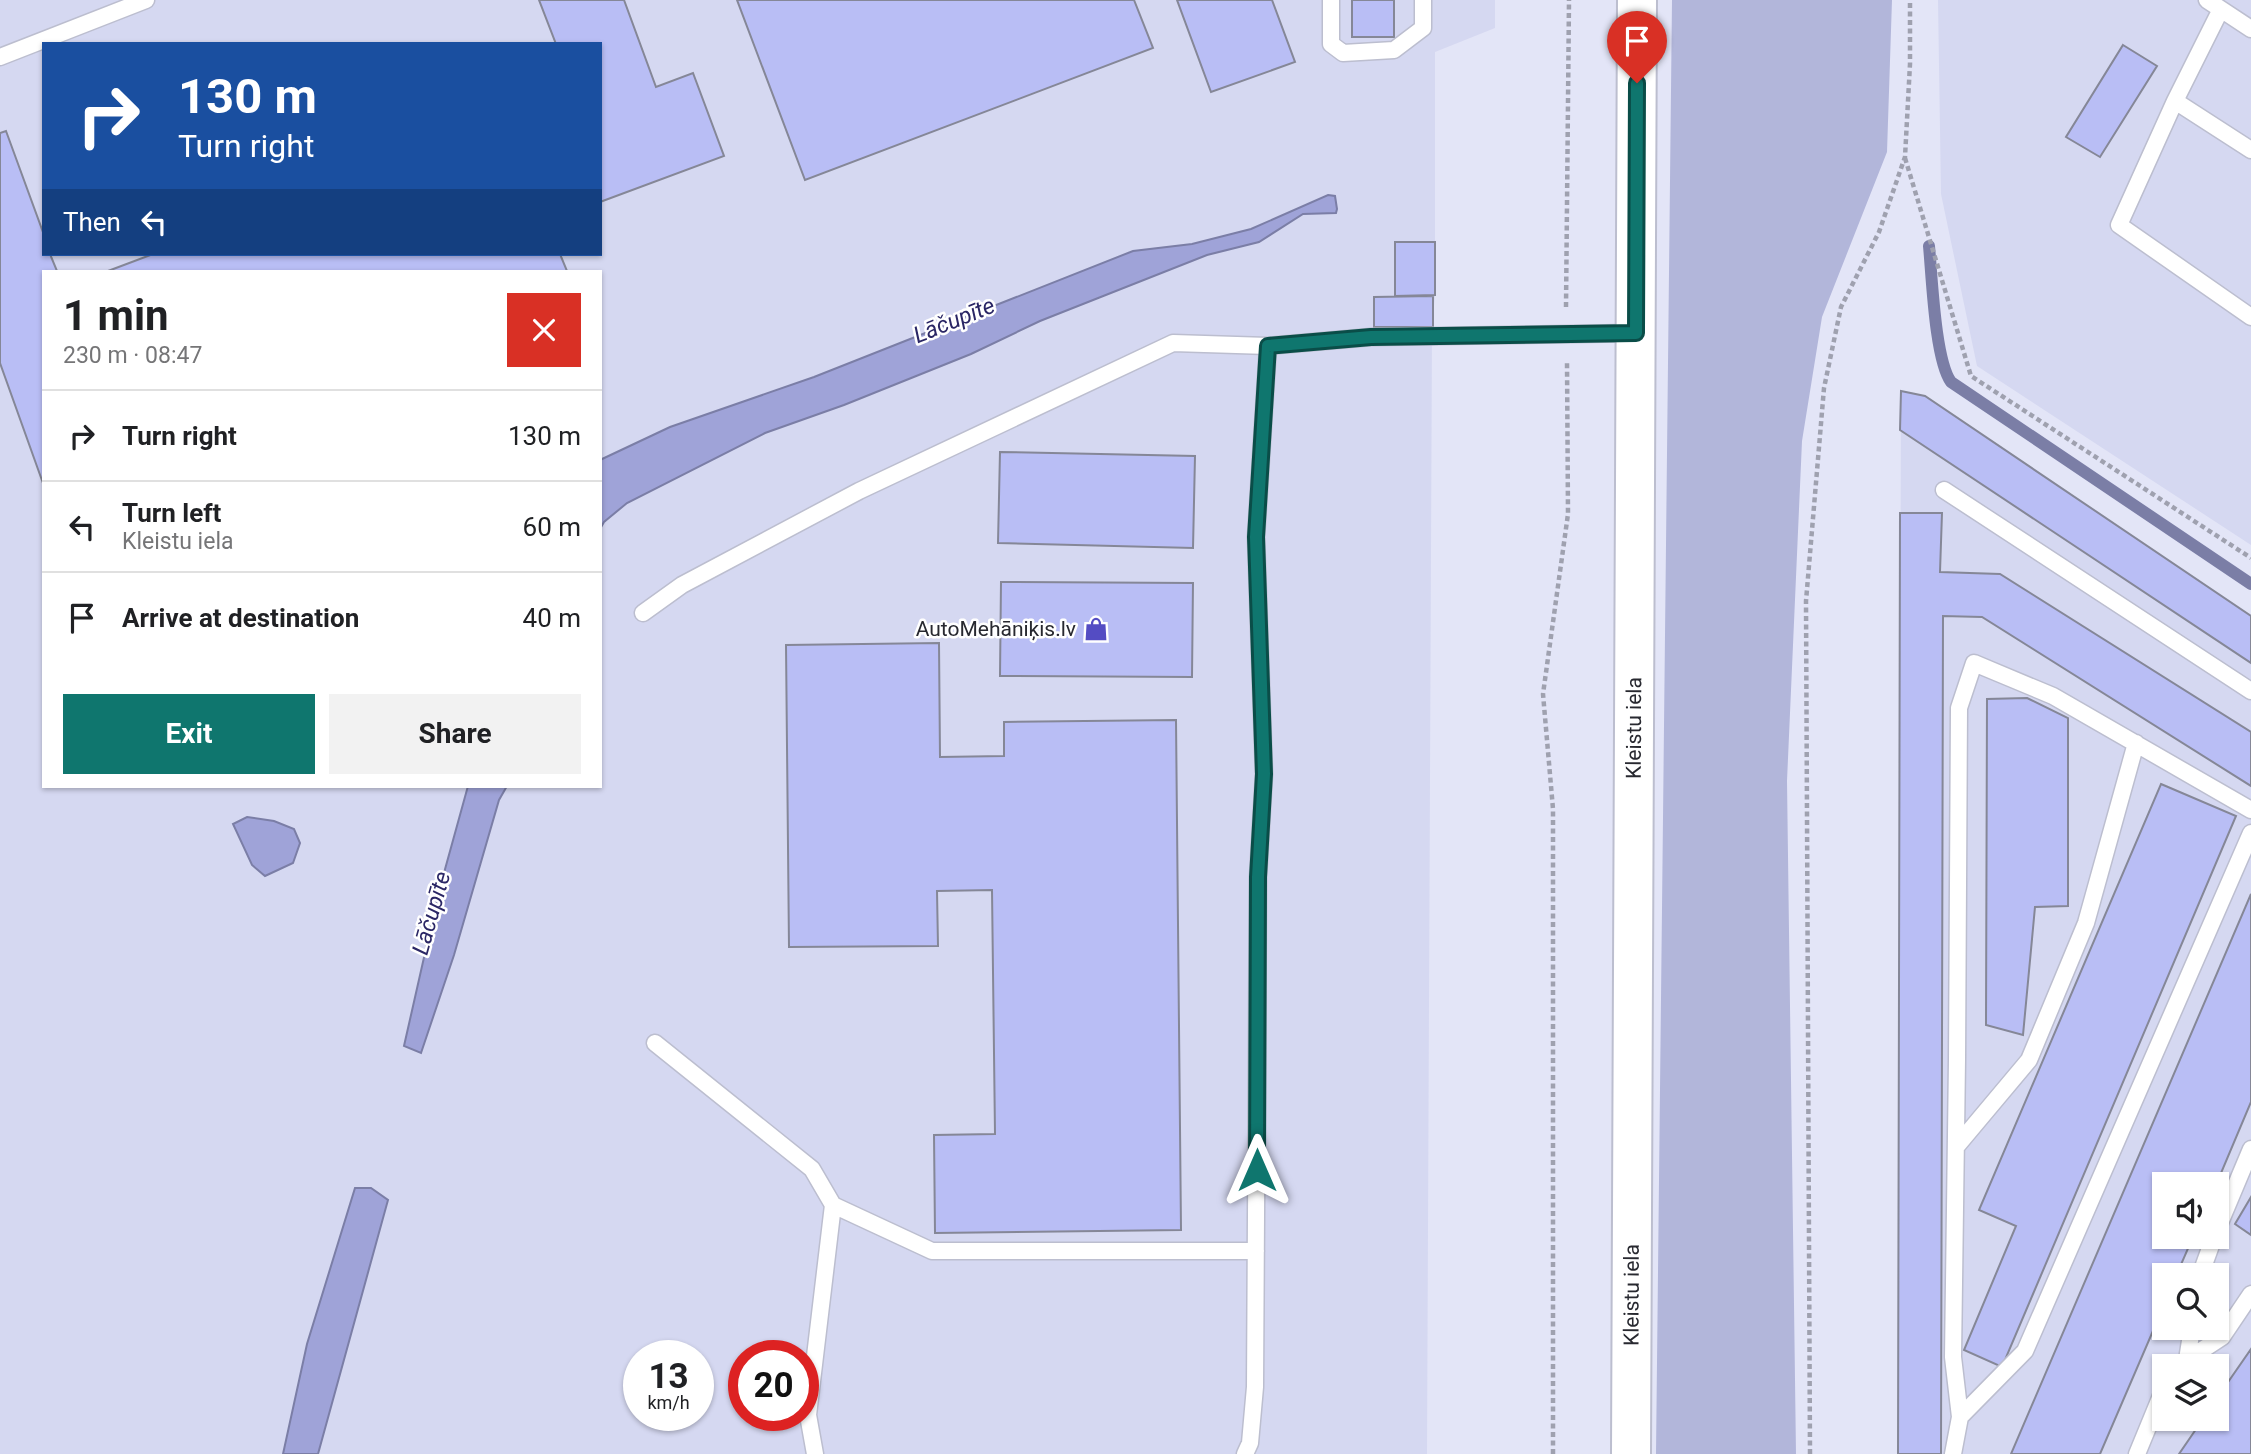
<!DOCTYPE html>
<html lang="en">
<head>
<meta charset="utf-8">
<style>
	:root { --surface:#fff; --page:#f2f2f2; --text:#202124; --muted:#757577; --line:#e0e0e0; --accent:#0f766e }
	body { margin:0; font-family:Roboto,sans-serif; background:var(--page); color:var(--text); height:100vh; display:flex; flex-direction:column; font-size:26px; white-space:nowrap }
	* { box-sizing:border-box; margin:0 }
	p { font-size:23px; color:var(--muted) }
	.icon { flex:none; width:38px; height:38px; fill:none; stroke:currentColor; stroke-width:2; stroke-linecap:round; stroke-linejoin:round }
	.map { position:relative; flex:1; overflow:hidden }
	.sheet { position:absolute; left:42px; top:270px; width:560px; height:518px; display:flex; flex-direction:column; background:var(--surface); border-radius:0px; box-shadow:0 2px 5px #0004 }
	.sheet>* { flex:none }
	.hud { position:absolute; left:42px; top:42px; width:560px; height:214px; border-radius:0px; box-shadow:0 2px 5px #0004; background:#1a4fa0; color:#fff; overflow:hidden }
	.controls { position:absolute; left:2152px; top:1172px; display:grid; gap:14px }
	.controls a { display:grid; place-items:center; width:77px; height:77px; border-radius:0px; background:var(--surface); box-shadow:0 2px 5px #0004; font-size:35px }
	.speed { position:absolute; left:623px; top:1340px; display:flex; gap:14px; font-size:35px; font-weight:700; text-align:center }
	.speed>* { display:grid; place-content:center; width:91px; height:91px; border-radius:50%; background:var(--surface); box-shadow:0 2px 5px #0004; line-height:1 }
	.speed small { font-size:18px; font-weight:400 }
	.speed .limit { border:10px solid #d22; background:#fff; color:#111 }
	.pin { position:absolute; display:grid; place-items:center; width:60px; height:60px; color:#fff; margin:-72px -30px; border-radius:50% 50% 50% 0; rotate:-45deg; box-shadow:0 0 7px #0007 }
	.pin .icon { rotate:45deg }
	.me { position:absolute; width:77px; margin:-38px; rotate:0deg; stroke-linejoin:round; filter:drop-shadow(0 0 5px #0008) }
	.turn { display:flex; align-items:center; gap:24px; height:147px; padding:0 21px; font-size:32px }
	.turn .icon { width:91px; height:91px; stroke-width:2.5 }
	.turn b { display:block; font-size:49px; line-height:60px }
	.then { display:flex; align-items:center; height:66px; padding:0 21px; background:#0003; gap:14px; font-size:26px }
	.round { display:grid; place-items:center; flex:none; width:74px; height:74px; border-radius:0px; background:var(--page) }
	.headline { display:flex; align-items:center; justify-content:space-between; height:119px; padding:0 21px }
	h1 { font-size:42px; font-weight:700; line-height:52px }
	.cta { display:flex; gap:14px; margin-top:auto; padding:14px 21px }
	.cta a { flex:1; height:80px; border-radius:0px; background:var(--accent); color:#fff; font-size:28px; font-weight:700; line-height:80px; text-align:center }
	.cta a+a { background:var(--page); color:var(--text) }
	ul { padding:0; list-style:none }
	li { display:flex; align-items:center; gap:21px; height:91px; padding:0 21px; border-top:2px solid var(--line) }
	li div { flex:1 }
	li b { display:block; font-size:26px }
	li em { font-style:normal }
	.map>svg:first-child { display:block }
	.built { fill:#d5d8f1; fill-rule:evenodd }
	.green { fill:#b2b6da }
	.water { fill:#9fa3d8; stroke:#7b7ea6; stroke-width:2 }
	.lines { fill:none; stroke-linecap:round; stroke-linejoin:round }
	.stream { stroke:#7b7ea6; stroke-width:12 }
	.building { fill:#b9bef5; stroke:#858797; stroke-width:2 }
	.lane-casing { stroke:#bcbecf; stroke-width:19 }
	.secondary-casing { stroke:#bcbecf; stroke-width:42 }
	.path { stroke:#9fa1af; stroke-width:4.5; stroke-dasharray:5 3.5; stroke-linecap:butt }
	.lane { stroke:#fff; stroke-width:16 }
	.secondary { stroke:#fff; stroke-width:38 }
	.route-casing { stroke:#0a4d48; stroke-width:18 }
	.route { stroke:#0f766e; stroke-width:12 }
	.labels { text-anchor:middle; stroke-width:5; stroke-linejoin:round; paint-order:stroke }
	.poi-label { font-size:21px; fill:#282930; stroke:#fff; text-anchor:end }
	.street-label { font-size:21px; fill:#282930; stroke:#fff }
	.water-label { font-size:23px; font-style:italic; fill:#2a2665; stroke:#fff }
</style>
</head>
<body>
<div class="map">
<svg width="2251" height="1454" viewBox="0 0 2251 1454">
	<rect width="100%" height="100%" fill="#e3e5f7"/>
	<path class="built" d="M 0,0 L 1495,0 L 1495,28 L 1435,52 L 1435,295 L 1432,328 L 1427,1454 L 0,1454 ZM 44,44 L 600,44 L 600,254 L 44,254 ZM 44,271 L 600,271 L 600,786 L 44,786 ZM 639,1356 L 698,1356 L 698,1416 L 639,1416 ZM 744,1356 L 803,1356 L 803,1416 L 744,1416 Z
		M 1938,0 L 2251,0 L 2251,545 L 1977,366 L 1941,194 Z
		M 1901,391 L 1925,396 L 2251,616 L 2251,1454 L 1898,1454 ZM 2165,1185 L 2217,1185 L 2217,1237 L 2165,1237 ZM 2165,1276 L 2217,1276 L 2217,1328 L 2165,1328 ZM 2165,1367 L 2217,1367 L 2217,1419 L 2165,1419 Z"/>
	<path class="green" d="M 1672,0 L 1892,0 L 1887,152 L 1822,317 L 1802,441 L 1787,781 L 1796,1454 L 1656,1454 Z"/>
	<path class="water" d="M 1328,195 L 1335,196 L 1337,209 L 1336,213 L 1303,214 L 1259,242 L 1207,255 L 1040,321 L 971,354 L 844,405 L 765,433 L 627,503 L 604,522 L 600,529 L 600,460 L 670,427 L 814,377 L 1133,251 L 1192,244 L 1251,229 Z
		M 468,786 L 507,786 L 499,800 L 454,955 L 421,1053 L 404,1046 L 439,891 Z
		M 247,817 L 274,821 L 294,829 L 300,843 L 293,863 L 265,876 L 252,865 L 233,824 Z
		M 355,1188 L 371,1188 L 388,1200 L 318,1454 L 283,1454 L 307,1344 Z"/>
	<g class="lines">
		<path class="stream" d="M 1929,246 C 1932,277 1935,360 1951,382 L 2251,584"/>
	</g>
	<path class="building" d="M 539,0 L 624,0 L 656,87 L 693,73 L 724,156 L 600,202 L 600,44 L 556,44 Z
		M 737,0 L 1134,0 L 1153,48 L 805,180 Z
		M 1177,0 L 1272,0 L 1295,62 L 1211,92 Z
		M 1352,0 L 1394,0 L 1394,37 L 1352,37 Z
		M 2123,45 L 2157,66 L 2100,157 L 2066,137 Z
		M 6,131 L 44,235 L 44,254 L 50,254 L 57,271 L 44,271 L 44,486 L 0,363 L 0,133 Z
		M 1395,242 L 1435,242 L 1435,295 L 1395,296 Z
		M 153,254 L 560,254 L 567,271 L 108,271 Z
		M 1433,296 L 1433,327 L 1374,327 L 1374,297 Z
		M 1901,391 L 1925,396 L 2251,616 L 2251,663 L 1900,430 Z
		M 1000,452 L 1195,456 L 1193,548 L 998,543 Z
		M 1900,513 L 1942,513 L 1940,572 L 2000,574 L 2251,732 L 2251,786 L 1982,617 L 1943,616 L 1941,1454 L 1898,1454 Z
		M 1001,582 L 1193,583 L 1192,677 L 1000,676 Z
		M 939,643 L 940,757 L 1004,756 L 1004,722 L 1176,720 L 1181,1230 L 935,1233 L 934,1135 L 995,1134 L 992,890 L 937,891 L 938,946 L 789,947 L 786,645 Z
		M 2027,698 L 2068,718 L 2068,906 L 2035,907 L 2023,1035 L 1986,1025 L 1987,699 Z
		M 2161,784 L 2236,816 L 2002,1367 L 1964,1350 L 2016,1226 L 1979,1210 Z
		M 2251,894 L 2251,1102 L 2216,1185 L 2165,1185 L 2165,1237 L 2193,1237 L 2176,1276 L 2165,1276 L 2165,1303 L 2100,1454 L 2011,1454 Z
		M 2251,1197 L 2251,1235 L 2235,1224 Z
		M 2251,1349 L 2251,1454 L 2179,1454 L 2203,1419 L 2217,1419 L 2217,1398 Z"/>
	<g class="lines">
		<g class="lane-casing">
			<path id="lane" d="M 1331,0 L 1331,44 L 1343,53 L 1394,50 L 1423,28 L 1423,0
				M 2207,0 L 2251,29
				M 2220,11 L 2175,101 L 2119,225 L 2251,317
				M 0,57 L 146,0
				M 2175,101 L 2251,150
				M 1944,490 L 2251,691
				M 643,613 L 682,585 L 859,491 L 1173,343 L 1268,346 L 1371,337 L 1636,333
				M 655,1043 L 812,1169 L 833,1205 L 932,1251 L 1256,1251
				M 1956,1147 L 2029,1060 L 2086,923 L 2136,743
				M 2217,1230 L 2251,1149
				M 2200,1276 L 2214,1237
				M 2187,1360 L 2192,1328
				M 2181,1367 L 2187,1360 L 2222,1337 L 2251,1294
				M 1960,1417 L 2025,1351 L 2251,833
				M 815,1454 L 808,1415 L 833,1205
				M 1245,1454 L 1250,1443 L 1255,1387 L 1258,877 L 1264,774 L 1256,537 L 1268,346
				M 1953,1454 L 1960,1417 L 1953,1357 L 1957,1060 L 1959,708 L 1974,663 L 2053,696 L 2251,810
				M 2137,1454 L 2165,1386"/>
		</g>
		<g class="secondary-casing">
			<g id="secondary">
				<path id="s1" d="M 1631,1454 L 1637,0"/>
			</g>
		</g>
		<path class="path" d="M 1905,158 L 1971,376 L 2251,558
			M 1566,307 L 1569,0
			M 1553,1454 L 1553,809 L 1543,694 L 1568,514 L 1567,361
			M 1810,1454 L 1806,601 L 1824,388 L 1841,307 L 1879,232 L 1905,157 L 1910,64 L 1910,0"/>
		<use href="#lane" class="lane"/>
		<use href="#secondary" class="secondary"/>
	</g>
	<g class="lines">
		<g class="route-casing">
			<path id="route" d="M 1257,1170 L 1258,877 L 1264,774 L 1256,537 L 1268,346 L 1371,337 L 1636,333 L 1637,83"/>
		</g>
		<use href="#route" class="route"/>
	</g>
	<defs>
		<g id="shop-bare" transform="scale(1.89)"><path d="M-5-2.5h2.3a2.7 3.5 0 0 1 5.4 0H5L5.5 6h-11ZM-1.5-2.5h3a1.5 2.3 0 0 0-3 0Z" fill="#544cc3" stroke="#fff" stroke-width="2.5" paint-order="stroke"/></g>
	</defs>
	<g fill-rule="evenodd">
		<use href="#shop-bare" x="1096" y="629"/>
	</g>
	<g class="labels">
		<g class="poi-label">
			<text x="1076" y="636">AutoMehāniķis.lv</text>
		</g>
		<g class="street-label">
			<text dy="7" stroke="none"><textPath href="#s1" startOffset="726">Kleistu iela</textPath></text>
			<text dy="7" stroke="none"><textPath href="#s1" startOffset="159">Kleistu iela</textPath></text>
		</g>
		<g class="water-label">
			<text transform="translate(954 320) rotate(-22)" y="8">Lāčupīte</text>
			<text transform="translate(431 913) rotate(-74)" y="8">Lāčupīte</text>
		</g>
	</g>
</svg>
<div class="controls">
<a><svg class="icon" aria-label="sound" viewBox="0 0 24 24"><path d="M4 9h4l5-4v14l-5-4H4zM17 9q2 3 0 6"/></svg></a>
<a><svg class="icon" aria-label="search" viewBox="0 0 24 24"><circle cx="10" cy="10" r="6"/><path d="M15 15l6 6"/></svg></a>
<a><svg class="icon" aria-label="layers" viewBox="0 0 24 24"><path d="M12 4l9 5-9 5-9-5zM3 14l9 5 9-5"/></svg></a>
</div>
<div class="speed"><div>13<small>km/h</small></div><div class="limit">20</div></div>
<div class="pin" style="left:1637px;top:83px;background:#d93025"><svg class="icon" aria-label="arrive" viewBox="0 0 24 24"><path d="M6 21V4h12l-3 4 3 4H6"/></svg></div>
<svg class="me" style="left:1257px;top:1170px" viewBox="-20 -20 40 40"><path d="M0-17L14 15 0 8-14 15z" fill="#0f766e" stroke="#fff" stroke-width="4"/></svg>
<div class="hud">
<div class="turn"><svg class="icon" aria-label="right" viewBox="0 0 24 24"><path d="M7 20v-9h11M14 6l5 5-5 5"/></svg><div><b>130 m</b>Turn right</div></div>
<div class="then">Then<svg class="icon" aria-label="left" viewBox="0 0 24 24"><path d="M17 20v-9H6M10 6l-5 5 5 5"/></svg></div>
</div>
<section class="sheet">
<div class="headline"><div><h1>1 min</h1><p>230 m · 08:47</p></div><a class="round" style="background:#d93025;color:#fff"><svg class="icon" aria-label="close" viewBox="0 0 24 24"><path d="M6 6l12 12M18 6L6 18"/></svg></a></div>
<ul>
<li><svg class="icon" aria-label="right" viewBox="0 0 24 24"><path d="M7 20v-9h11M14 6l5 5-5 5"/></svg><div><b>Turn right</b></div><em>130 m</em></li>
<li><svg class="icon" aria-label="left" viewBox="0 0 24 24"><path d="M17 20v-9H6M10 6l-5 5 5 5"/></svg><div><b>Turn left</b><p>Kleistu iela</p></div><em>60 m</em></li>
<li><svg class="icon" aria-label="arrive" viewBox="0 0 24 24"><path d="M6 21V4h12l-3 4 3 4H6"/></svg><div><b>Arrive at destination</b></div><em>40 m</em></li>
</ul>
<div class="cta"><a>Exit</a><a>Share</a></div>
</section>
</div>
</body>
</html>
